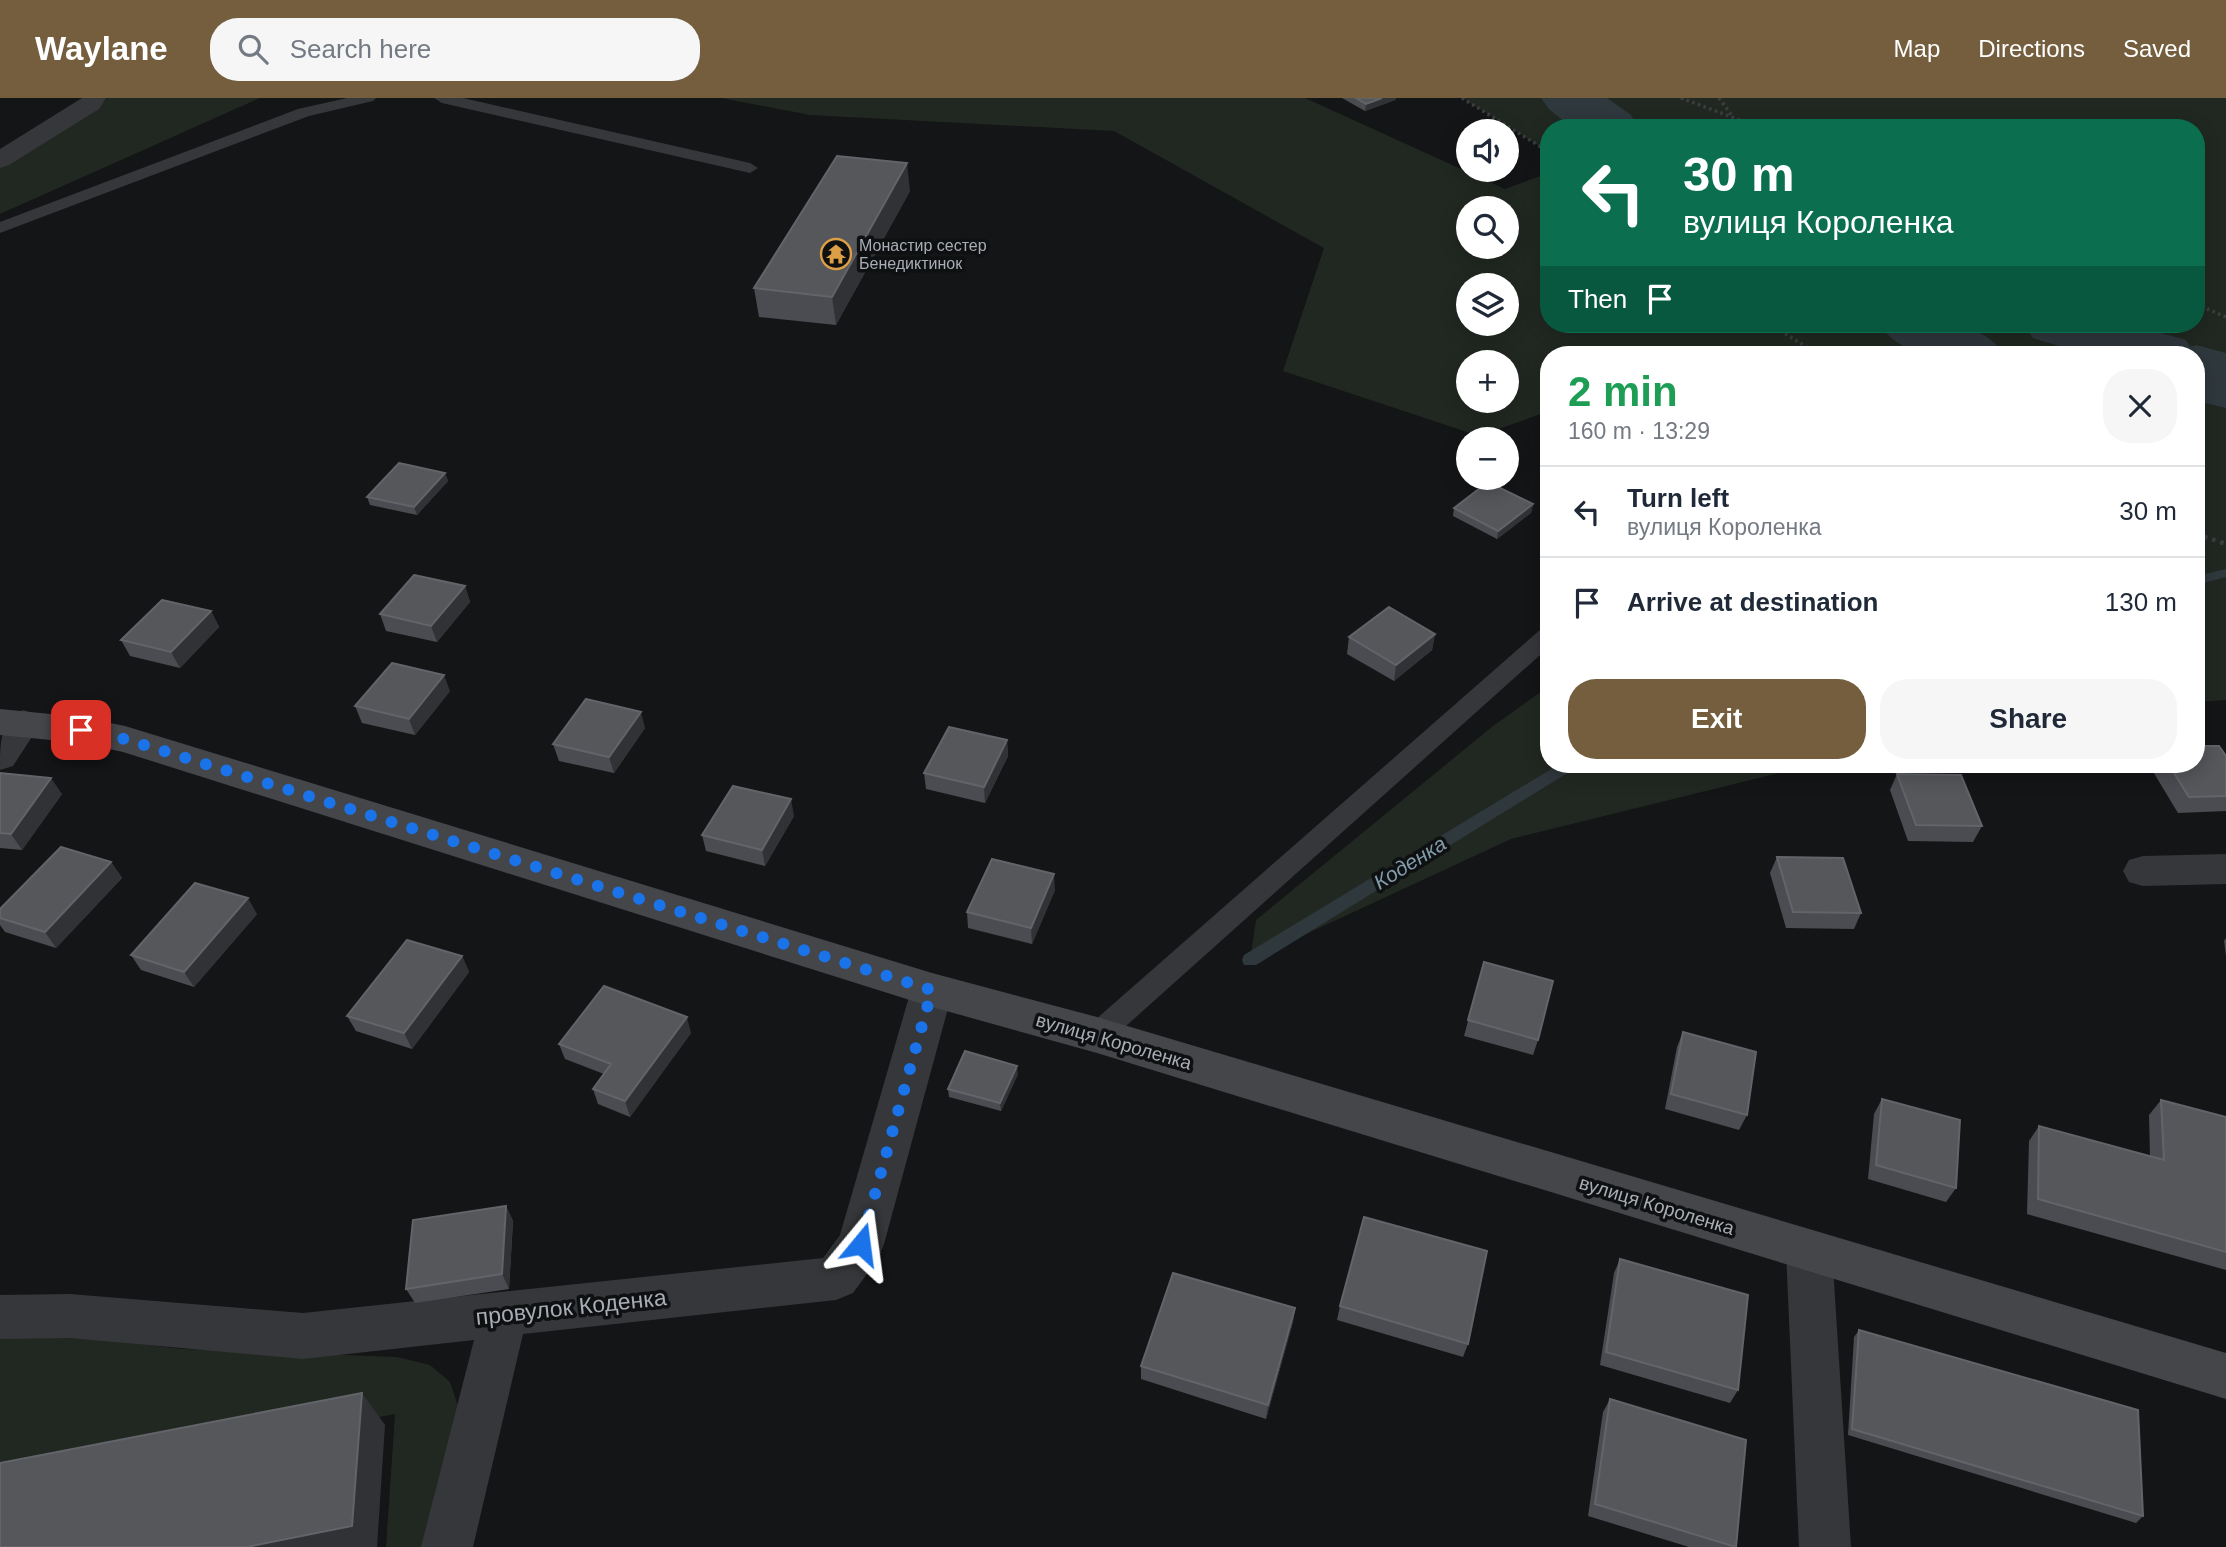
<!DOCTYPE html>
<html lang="en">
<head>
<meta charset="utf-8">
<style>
	:root { --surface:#fff; --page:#f6f6f7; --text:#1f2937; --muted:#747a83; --line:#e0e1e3; --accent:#745e3d }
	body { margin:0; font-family:Arial,sans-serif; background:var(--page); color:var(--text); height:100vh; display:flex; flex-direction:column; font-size:26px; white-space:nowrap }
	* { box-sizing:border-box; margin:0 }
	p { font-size:23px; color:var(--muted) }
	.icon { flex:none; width:38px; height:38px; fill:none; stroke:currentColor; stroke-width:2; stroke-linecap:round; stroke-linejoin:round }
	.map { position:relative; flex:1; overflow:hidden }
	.details { position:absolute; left:1540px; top:248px; width:665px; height:427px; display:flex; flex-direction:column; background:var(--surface); border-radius:28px; box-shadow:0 4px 18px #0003 }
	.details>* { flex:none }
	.guide { position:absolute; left:1540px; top:21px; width:665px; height:214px; border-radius:28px; box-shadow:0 4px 18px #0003; background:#0b6e4f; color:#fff; overflow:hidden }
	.buttons { position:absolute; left:1456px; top:21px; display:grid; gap:14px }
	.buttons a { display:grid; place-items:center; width:63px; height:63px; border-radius:50%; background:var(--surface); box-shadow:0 4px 18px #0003; font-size:35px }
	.pin { position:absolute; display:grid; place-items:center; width:60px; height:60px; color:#fff; margin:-30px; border-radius:14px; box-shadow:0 4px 10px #0006 }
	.me { position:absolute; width:77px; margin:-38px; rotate:16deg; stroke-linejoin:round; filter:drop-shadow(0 0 5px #0008) }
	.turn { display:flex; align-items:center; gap:24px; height:147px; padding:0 28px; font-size:32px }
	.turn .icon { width:91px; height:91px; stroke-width:2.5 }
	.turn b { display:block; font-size:49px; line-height:60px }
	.then { display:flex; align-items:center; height:66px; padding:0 28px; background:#0003; gap:14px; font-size:26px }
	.round { display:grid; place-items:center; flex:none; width:74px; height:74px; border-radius:28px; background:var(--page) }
	.headline { display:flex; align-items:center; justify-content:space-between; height:119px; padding:0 28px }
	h1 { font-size:42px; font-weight:700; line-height:52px; color:#1e9e55 }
	.action { display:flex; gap:14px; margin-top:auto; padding:14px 28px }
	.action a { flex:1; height:80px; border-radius:28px; background:var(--accent); color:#fff; font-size:28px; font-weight:700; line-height:80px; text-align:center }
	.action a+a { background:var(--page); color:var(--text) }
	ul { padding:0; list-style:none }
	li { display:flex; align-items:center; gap:21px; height:91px; padding:0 28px; border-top:2px solid var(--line) }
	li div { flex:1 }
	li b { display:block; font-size:26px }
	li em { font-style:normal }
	header { display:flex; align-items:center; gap:42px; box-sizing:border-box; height:98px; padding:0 35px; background:var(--accent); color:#fff }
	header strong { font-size:33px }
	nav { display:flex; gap:38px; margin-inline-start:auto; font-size:24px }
	.search { width:490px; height:63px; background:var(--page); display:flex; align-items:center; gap:18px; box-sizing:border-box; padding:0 24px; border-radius:28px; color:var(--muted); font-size:26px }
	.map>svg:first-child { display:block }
	.green { fill:#212821; fill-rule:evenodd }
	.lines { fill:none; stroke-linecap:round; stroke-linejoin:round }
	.stream { fill:#2f383d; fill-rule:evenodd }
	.river { fill:#2f383d; fill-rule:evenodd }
	.path-far1 { stroke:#3c3e41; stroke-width:3.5; stroke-dasharray:2.5 3.5; stroke-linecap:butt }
	.path { stroke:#3c3e41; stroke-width:4.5; stroke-dasharray:3.5 5; stroke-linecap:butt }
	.lane { fill:#36373a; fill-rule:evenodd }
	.street { fill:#36373a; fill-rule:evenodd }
	.secondary { fill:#44464a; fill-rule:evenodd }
	.wall { fill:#4b4c51 }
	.shaded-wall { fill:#313235 }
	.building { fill:#55575b; stroke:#626469; stroke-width:2 }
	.route { stroke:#1a73e8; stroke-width:12; stroke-dasharray:0 21.6 }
	.labels { text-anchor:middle; stroke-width:7; stroke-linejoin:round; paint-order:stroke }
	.far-poi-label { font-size:16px; fill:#a8adb5; stroke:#0f1011; text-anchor:start }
	.street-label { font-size:19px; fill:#a8adb5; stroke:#0f1011 }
	.water-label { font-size:21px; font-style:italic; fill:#829cac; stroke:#0f1011 }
	.near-street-label { font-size:23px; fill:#a8adb5; stroke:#0f1011 }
</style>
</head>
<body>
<header>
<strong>Waylane</strong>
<div class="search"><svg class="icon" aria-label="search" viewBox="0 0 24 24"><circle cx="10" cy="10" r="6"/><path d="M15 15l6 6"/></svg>Search here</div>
<nav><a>Map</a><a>Directions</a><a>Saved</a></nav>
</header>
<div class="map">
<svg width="2226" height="1449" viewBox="0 0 2226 1449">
	<rect width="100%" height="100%" fill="#141516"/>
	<path class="green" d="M 108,0 L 260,0 L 0,116 L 0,62 L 90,6 Z
		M 721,0 L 1305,0 L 1505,91 L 1549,75 L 1549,226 L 2196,226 L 2196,30 L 1549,30 L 1549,54 L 1462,0 L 2226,0 L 2226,602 L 2196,604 L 2196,257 L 1549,257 L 1549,313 L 1479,338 L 1283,273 L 1324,150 L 1114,33 L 810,17 ZM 1507,110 L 1507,149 L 1468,149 L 1468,110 ZM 1507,187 L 1507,226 L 1468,226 L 1468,187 ZM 1507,264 L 1507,303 L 1468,303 L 1468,264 Z
		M 1549,588 L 1549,667 L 1811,667 L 1511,741 L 1250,862 L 1256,822 L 1493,628 Z
		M 68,1238 L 182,1251 L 397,1259 L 430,1267 L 450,1284 L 459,1311 L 429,1449 L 386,1449 L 395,1316 L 8,1390 L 0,1427 L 0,1239 Z"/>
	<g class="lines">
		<path class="stream" d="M 2226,471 L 2226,479 L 2196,487 L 2196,478 Z
			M 1558,667 L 1577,667 L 1574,671 L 1256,867 L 1244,867 L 1242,862 L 1244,857 Z"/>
		<path class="river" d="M 1541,0 L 1607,0 L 1631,17 L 1639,30 L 1572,30 L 1550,12 Z
			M 1879,226 C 1924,224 1976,216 2005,257 C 1959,259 1907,267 1879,226 Z
			M 2023,226 L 2129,226 L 2186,242 L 2190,249 L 2196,247 L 2226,255 L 2226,310 L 2201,304 L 2196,299 L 2196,257 L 2088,257 L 2033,240 Z"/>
		<path class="path-far1" d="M 1462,0 L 1549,54
			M 1681,0 L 1761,30
			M 1719,0 L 1733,19
			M 2196,206 L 2226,219
			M 1770,226 L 1819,257"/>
		<path class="path" d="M 2196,436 L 2226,446"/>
		<path class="lane" d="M 347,0 L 376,0 L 373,3 L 309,18 L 0,135 L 0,124 L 298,11 Z
			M 434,0 L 463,0 L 750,65 L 758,70 L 750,75 L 442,5 Z
			M 1549,529 L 1549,549 L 1107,945 L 1097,948 L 1087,945 L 1083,937 L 1087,929 L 1541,531 Z"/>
		<path class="street" d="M 82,0 L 106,0 L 99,11 L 9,67 L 0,70 L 0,51 Z
			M 23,612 L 36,616 L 41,625 L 13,668 L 0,672 C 0,646 0,621 23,612 Z
			M 2226,756 L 2226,786 L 2143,788 L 2129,784 L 2123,773 L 2129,762 L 2143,758 Z
			M 932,875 L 947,880 L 953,892 L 884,1146 L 878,1161 L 853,1195 L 836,1202 L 523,1236 L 473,1449 L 421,1449 L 474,1242 L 303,1261 L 70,1240 L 0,1241 L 0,1197 L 70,1196 L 303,1215 L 823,1160 L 840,1137 L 911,892 L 917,880 Z
			M 1809,1132 L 1826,1138 L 1832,1153 L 1851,1449 L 1799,1449 L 1786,1153 L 1792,1138 Z"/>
		<path class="secondary" d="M 0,611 L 81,619 L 125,628 L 932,875 L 1097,919 L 2226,1255 L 2226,1301 L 1097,955 L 932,909 L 123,654 L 81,645 L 0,637 Z"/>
	</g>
	<path class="wall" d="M 1342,0 L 1396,0 L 1395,2 L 1365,13 Z
		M 910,93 L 836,227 L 759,219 L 754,190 Z
		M 445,375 L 448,383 L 417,417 L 370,407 L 367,399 Z
		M 1533,406 L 1531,415 L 1497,441 L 1453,418 L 1454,410 Z
		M 465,488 L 470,504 L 437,544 L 386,533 L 380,516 Z
		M 211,513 L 219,529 L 180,570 L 130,558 L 121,542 Z
		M 1435,536 L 1432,552 L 1394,583 L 1347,556 L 1349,539 Z
		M 450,593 L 415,637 L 362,625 L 355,608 Z
		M 645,630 L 614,675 L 559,663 L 553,646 Z
		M 1007,642 L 1008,658 L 985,705 L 926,691 L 924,675 Z
		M 2226,658 L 2226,713 L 2178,715 L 2149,667 L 2196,667 Z
		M 0,675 L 62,696 L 22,752 L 0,750 Z
		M 1897,676 L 1982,728 L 1973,744 L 1908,743 L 1890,692 Z
		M 794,718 L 765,768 L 706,753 L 702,737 Z
		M 1777,759 L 1861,815 L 1854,831 L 1786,830 L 1770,775 Z
		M 111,764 L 122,780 L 56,850 L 5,834 L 0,827 L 0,811 Z
		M 1055,792 L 1032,846 L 968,830 L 967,814 Z
		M 257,816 L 194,889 L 141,872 L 131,857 Z
		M 2226,840 L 2226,858 L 2224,843 Z
		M 462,858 L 469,874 L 412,951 L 356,933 L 347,918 Z
		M 1484,864 L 1538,942 L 1533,957 L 1464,938 Z
		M 1683,934 L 1747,1017 L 1739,1032 L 1665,1011 L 1677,949 Z
		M 691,935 L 630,1019 L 598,1006 L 593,991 L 604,976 L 565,961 L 559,946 Z
		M 1018,976 L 1001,1013 L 949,999 L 948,991 Z
		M 1882,1001 L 1956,1090 L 1946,1104 L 1868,1081 L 1874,1016 Z
		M 2161,1002 L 2226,1019 L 2226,1172 L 2027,1116 L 2029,1043 L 2039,1028 L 2150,1059 L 2149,1017 Z
		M 506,1108 L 513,1123 L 509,1191 L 415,1205 L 406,1191 Z
		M 1620,1161 L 1738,1292 L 1730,1305 L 1600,1267 L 1614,1175 Z
		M 1340,1208 L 1468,1246 L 1463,1259 L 1337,1222 Z
		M 1295,1210 L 1293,1224 L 1266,1321 L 1141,1281 L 1141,1268 Z
		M 1859,1232 L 2143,1418 L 2136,1425 L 1848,1337 L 1854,1239 Z
		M 1610,1301 L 1735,1449 L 1689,1449 L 1588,1418 L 1603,1314 Z"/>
	<path class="shaded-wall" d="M 1382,0 L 1396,0 L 1395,2 L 1365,13 L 1366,6 Z
		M 907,65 L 910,93 L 836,227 L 832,199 Z
		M 445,375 L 448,383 L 417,417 L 414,409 Z
		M 1533,406 L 1531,415 L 1497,441 L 1498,433 Z
		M 465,488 L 470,504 L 437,544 L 431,528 Z
		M 211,513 L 219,529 L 180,570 L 171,554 Z
		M 1435,536 L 1432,552 L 1394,583 L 1396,567 Z
		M 444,577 L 450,593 L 415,637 L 409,621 Z
		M 641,614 L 645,630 L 614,675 L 609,659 Z
		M 1007,642 L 1008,658 L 985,705 L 984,689 Z
		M 51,680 L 62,696 L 22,752 L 11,736 Z
		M 791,701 L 794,718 L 765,768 L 762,752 Z
		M 111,764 L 122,780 L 56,850 L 45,834 Z
		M 1054,776 L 1055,792 L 1032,846 L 1031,830 Z
		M 248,800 L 257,816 L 194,889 L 184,874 Z
		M 462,858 L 469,874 L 412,951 L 404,935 Z
		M 687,919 L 691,935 L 630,1019 L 625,1003 Z
		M 1017,968 L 1018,976 L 1001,1013 L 1000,1005 Z
		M 506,1108 L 513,1123 L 509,1191 L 502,1176 Z
		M 1295,1210 L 1293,1224 L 1266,1321 L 1268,1307 Z
		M 362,1295 L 385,1327 L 377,1449 L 247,1449 Z"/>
	<path class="building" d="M 1356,0 L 1382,0 L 1366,6 Z
		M 837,58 L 907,65 L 832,199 L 754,190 Z
		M 399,365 L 445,375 L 414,409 L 367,399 Z
		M 1488,384 L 1533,406 L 1498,433 L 1454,410 Z
		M 414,477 L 465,488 L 431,528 L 380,516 Z
		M 162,502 L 211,513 L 171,554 L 121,542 Z
		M 1389,509 L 1435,536 L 1396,567 L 1349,539 Z
		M 392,565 L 444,577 L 409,621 L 355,608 Z
		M 586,601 L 641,614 L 609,659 L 553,646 Z
		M 949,629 L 1007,642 L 984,689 L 924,675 Z
		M 2196,648 L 2219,648 L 2226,658 L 2226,698 L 2189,699 L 2169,667 L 2196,667 Z
		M 0,675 L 51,680 L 11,736 L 0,735 Z
		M 1897,676 L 1961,677 L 1982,728 L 1916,727 Z
		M 733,688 L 791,701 L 762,752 L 702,737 Z
		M 61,749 L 111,764 L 45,834 L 0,820 L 0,811 Z
		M 1777,759 L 1843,760 L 1861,815 L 1793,814 Z
		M 992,761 L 1054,776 L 1031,830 L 967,814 Z
		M 195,785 L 248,800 L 184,874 L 131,857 Z
		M 407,842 L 462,858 L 404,935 L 347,918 Z
		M 1484,864 L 1553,883 L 1538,942 L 1468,922 Z
		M 604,888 L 687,919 L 625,1003 L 593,991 L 611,966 L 559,946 Z
		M 1683,934 L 1756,954 L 1747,1017 L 1671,996 Z
		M 965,953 L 1017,968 L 1000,1005 L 948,991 Z
		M 1882,1001 L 1960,1022 L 1956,1090 L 1876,1067 Z
		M 2161,1002 L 2226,1019 L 2226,1154 L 2038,1101 L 2039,1028 L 2164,1062 Z
		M 506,1108 L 502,1176 L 406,1191 L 413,1122 Z
		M 1364,1119 L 1487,1153 L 1468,1246 L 1340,1208 Z
		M 1620,1161 L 1748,1197 L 1738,1292 L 1606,1254 Z
		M 1173,1175 L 1295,1210 L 1268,1307 L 1141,1268 Z
		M 1859,1232 L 2138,1312 L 2143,1418 L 1852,1331 Z
		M 362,1295 L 352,1428 L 247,1449 L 0,1449 L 0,1365 Z
		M 1610,1301 L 1746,1342 L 1736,1449 L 1595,1406 Z"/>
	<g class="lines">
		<path class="route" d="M 81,632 L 125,641 L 932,892 L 861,1146"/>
	</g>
	<defs>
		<g id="temple-ring" transform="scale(1.575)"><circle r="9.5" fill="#0f1011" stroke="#dd9f45" stroke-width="1.5"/><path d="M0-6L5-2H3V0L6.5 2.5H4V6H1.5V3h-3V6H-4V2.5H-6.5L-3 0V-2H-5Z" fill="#dd9f45"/></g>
	</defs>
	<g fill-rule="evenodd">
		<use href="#temple-ring" x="836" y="156"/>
	</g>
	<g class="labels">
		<g class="far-poi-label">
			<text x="859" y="153">Монастир сестер<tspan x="859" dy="18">Бенедиктинок</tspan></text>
		</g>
		<g class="street-label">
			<text transform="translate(1114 943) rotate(16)" y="7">вулиця Короленка</text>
			<text transform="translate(1657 1107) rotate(17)" y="7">вулиця Короленка</text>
		</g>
		<g class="water-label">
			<text transform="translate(1410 765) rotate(-32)" y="7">Коденка</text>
		</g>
		<g class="near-street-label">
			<text transform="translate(571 1209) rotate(-6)" y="8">провулок Коденка</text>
		</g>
	</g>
</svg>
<div class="buttons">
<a><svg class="icon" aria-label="sound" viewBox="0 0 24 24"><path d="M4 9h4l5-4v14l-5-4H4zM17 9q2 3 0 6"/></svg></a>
<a><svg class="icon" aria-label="search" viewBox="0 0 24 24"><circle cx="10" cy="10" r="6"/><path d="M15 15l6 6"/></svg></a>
<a><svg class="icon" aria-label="layers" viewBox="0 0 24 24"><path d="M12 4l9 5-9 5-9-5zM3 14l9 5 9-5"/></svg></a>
<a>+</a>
<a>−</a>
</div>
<div class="pin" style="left:81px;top:632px;background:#d93025"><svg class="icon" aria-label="arrive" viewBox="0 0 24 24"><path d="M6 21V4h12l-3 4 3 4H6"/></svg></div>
<svg class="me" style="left:861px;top:1146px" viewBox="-20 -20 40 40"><path d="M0-17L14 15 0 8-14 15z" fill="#1a73e8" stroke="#fff" stroke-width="4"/></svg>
<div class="guide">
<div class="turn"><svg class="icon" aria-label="left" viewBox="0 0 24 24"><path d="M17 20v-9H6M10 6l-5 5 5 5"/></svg><div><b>30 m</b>вулиця Короленка</div></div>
<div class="then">Then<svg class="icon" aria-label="arrive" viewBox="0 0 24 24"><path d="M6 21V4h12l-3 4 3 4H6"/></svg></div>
</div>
<section class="details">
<div class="headline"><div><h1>2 min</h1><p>160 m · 13:29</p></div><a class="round"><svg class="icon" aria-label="close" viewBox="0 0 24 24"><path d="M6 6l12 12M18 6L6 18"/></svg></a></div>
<ul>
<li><svg class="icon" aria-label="left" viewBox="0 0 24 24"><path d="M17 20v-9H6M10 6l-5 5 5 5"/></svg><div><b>Turn left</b><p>вулиця Короленка</p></div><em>30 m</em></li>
<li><svg class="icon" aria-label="arrive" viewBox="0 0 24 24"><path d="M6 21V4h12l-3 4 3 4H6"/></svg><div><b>Arrive at destination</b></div><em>130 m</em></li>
</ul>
<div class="action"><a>Exit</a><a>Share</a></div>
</section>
</div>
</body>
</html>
